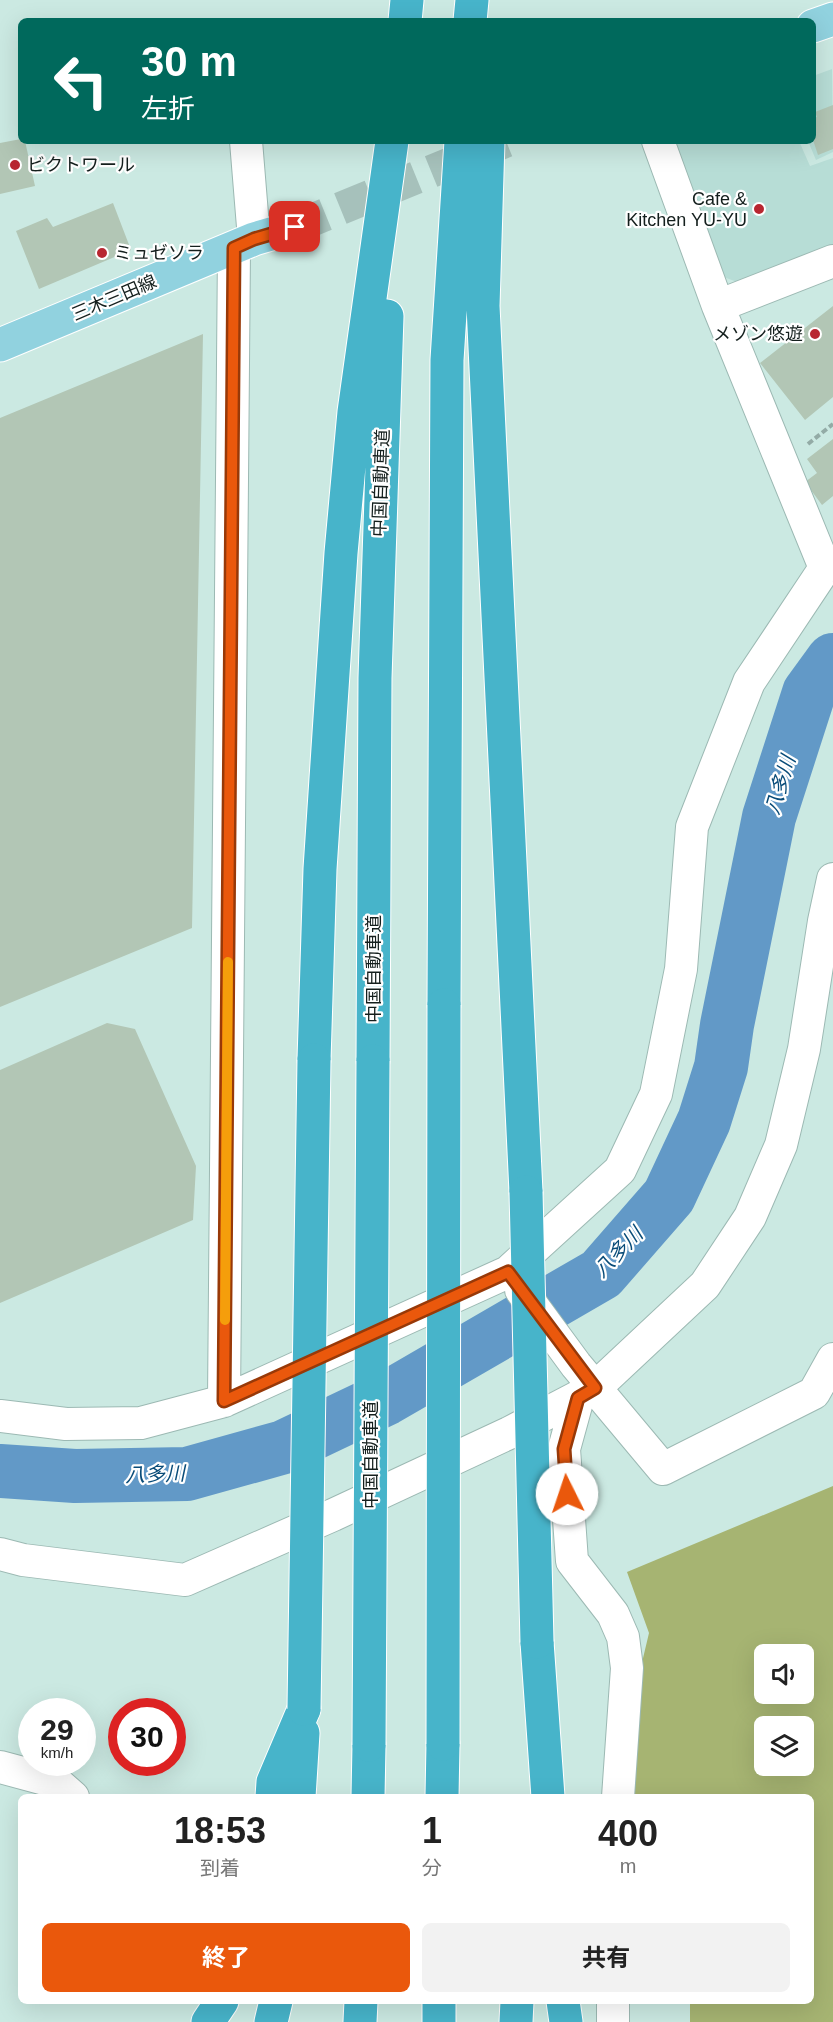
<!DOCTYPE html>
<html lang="ja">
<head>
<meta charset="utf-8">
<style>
	:root { --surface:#fff; --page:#f2f2f2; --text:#222; --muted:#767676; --accent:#ea580c }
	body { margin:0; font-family:Arial,"Noto Sans JP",sans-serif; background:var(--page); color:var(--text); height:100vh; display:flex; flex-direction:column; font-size:22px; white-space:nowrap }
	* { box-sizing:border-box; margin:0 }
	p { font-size:20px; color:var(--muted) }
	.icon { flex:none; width:33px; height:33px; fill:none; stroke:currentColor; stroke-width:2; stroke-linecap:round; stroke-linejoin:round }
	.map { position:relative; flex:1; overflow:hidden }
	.drawer { position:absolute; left:18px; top:1794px; width:796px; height:210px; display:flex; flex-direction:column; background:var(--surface); border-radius:9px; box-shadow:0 6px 24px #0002 }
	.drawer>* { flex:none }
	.top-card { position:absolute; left:18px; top:18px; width:798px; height:126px; border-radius:9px; box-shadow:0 6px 24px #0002; background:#00695c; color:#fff; overflow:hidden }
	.fabs { position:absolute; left:754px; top:1644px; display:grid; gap:12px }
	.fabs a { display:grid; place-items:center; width:60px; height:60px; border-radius:9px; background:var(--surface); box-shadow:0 6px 24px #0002; font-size:30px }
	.speed { position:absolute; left:18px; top:1698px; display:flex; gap:12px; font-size:30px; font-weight:700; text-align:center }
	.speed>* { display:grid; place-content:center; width:78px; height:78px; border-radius:50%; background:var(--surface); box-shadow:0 6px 24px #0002; line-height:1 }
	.speed small { font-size:15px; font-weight:400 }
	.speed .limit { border:9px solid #d22; background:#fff; color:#111 }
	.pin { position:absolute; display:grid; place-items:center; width:51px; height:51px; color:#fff; margin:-26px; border-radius:12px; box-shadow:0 3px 9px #0006 }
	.me { position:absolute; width:66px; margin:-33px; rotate:356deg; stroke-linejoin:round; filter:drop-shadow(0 0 4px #0008) }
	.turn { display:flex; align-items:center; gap:21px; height:126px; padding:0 24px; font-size:27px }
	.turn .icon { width:78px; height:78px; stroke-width:2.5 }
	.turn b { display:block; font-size:42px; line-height:51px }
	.eta { display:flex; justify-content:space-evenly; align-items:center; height:102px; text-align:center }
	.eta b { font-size:36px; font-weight:700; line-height:42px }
	.button { display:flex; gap:12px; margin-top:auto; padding:12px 24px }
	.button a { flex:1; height:69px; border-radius:9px; background:var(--accent); color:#fff; font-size:24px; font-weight:700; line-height:69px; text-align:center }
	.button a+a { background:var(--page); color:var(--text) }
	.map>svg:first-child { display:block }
	.built { fill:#b7ddd6 }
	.forest { fill:#a6b472; fill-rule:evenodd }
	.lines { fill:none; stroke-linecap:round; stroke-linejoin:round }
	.river { stroke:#6299c7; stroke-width:54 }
	.building { fill:#b2c6b5 }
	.primary-tunnel { stroke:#a6c1bb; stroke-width:33; stroke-dasharray:33 16; stroke-linecap:butt }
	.street-casing { stroke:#9cb9b3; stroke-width:34 }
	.primary-casing { stroke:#fff; stroke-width:35 }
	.highway-casing { stroke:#fff; stroke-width:35 }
	.path { stroke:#93aba6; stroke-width:4; stroke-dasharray:6 3; stroke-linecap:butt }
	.street { stroke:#fff; stroke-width:32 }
	.primary { stroke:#91d2df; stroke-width:33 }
	.highway { stroke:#47b4ca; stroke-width:33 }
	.highway-bridge-casing { stroke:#fff; stroke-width:35; stroke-linecap:butt }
	.highway-bridge { stroke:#47b4ca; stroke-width:33 }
	.route-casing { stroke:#983908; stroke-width:15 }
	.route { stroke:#ea580c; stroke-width:10 }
	.slow { stroke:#f59e0b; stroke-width:10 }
	.poi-dot { fill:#b82731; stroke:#fff; stroke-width:2 }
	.labels { text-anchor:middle; stroke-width:4.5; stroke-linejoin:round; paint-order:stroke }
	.poi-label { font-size:18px; fill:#141f1d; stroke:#fff; text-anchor:start }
	.street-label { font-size:18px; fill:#141f1d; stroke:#fff }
	.water-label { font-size:20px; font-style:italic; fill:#094c79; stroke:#fff }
</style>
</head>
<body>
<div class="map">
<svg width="833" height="2022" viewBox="0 0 833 2022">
	<rect width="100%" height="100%" fill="#cbe9e2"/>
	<path class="built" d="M 832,69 L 833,152 L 816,160 L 808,141 L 813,141 L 813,76 Z
		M 672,141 L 799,141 L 810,166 L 833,158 L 833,247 L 740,283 L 721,276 Z"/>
	<path class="forest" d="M 833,1486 L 833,2022 L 690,2022 L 690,2001 L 812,2001 L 812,1797 L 627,1797 L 619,1759 L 649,1633 L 627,1572 ZM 765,1654 L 804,1654 L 804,1694 L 765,1694 ZM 765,1726 L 804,1726 L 804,1766 L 765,1766 Z"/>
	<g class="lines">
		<path class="river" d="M 0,1471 L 75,1476 L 187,1474 L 284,1447 L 387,1398 L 601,1274 L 669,1196 L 704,1121 L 721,1067 L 727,1025 L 769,817 L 809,693 L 833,660"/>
	</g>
	<path class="building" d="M 833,105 L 833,149 L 818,155 L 813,140 L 813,118 L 817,117 L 815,112 Z
		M 21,139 L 21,141 L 25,141 L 35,186 L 0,194 L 0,143 Z
		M 113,203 L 131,250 L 39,289 L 16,231 L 47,218 L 53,227 Z
		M 833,306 L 833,397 L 805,420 L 760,363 Z
		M 203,334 L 192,928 L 0,1007 L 0,418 Z
		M 833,439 L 833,496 L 822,505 L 805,482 L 817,473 L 807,459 Z
		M 107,1023 L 135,1029 L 196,1166 L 193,1220 L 0,1303 L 0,1070 Z"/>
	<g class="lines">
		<path class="primary-tunnel" d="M 295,227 L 506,141"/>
		<g class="street-casing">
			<path id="street" d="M 246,141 L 254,239
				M 658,141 L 718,306 L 825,568
				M 718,306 L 833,261
				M 521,1290 L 576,1365 L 663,1469 L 814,1393 L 833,1359
				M 578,1398 L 564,1449 L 572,1561 L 613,1614 L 623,1637 L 627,1668 L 618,1797
				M 224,1401 L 234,248
				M 0,1416 L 66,1424 L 141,1423 L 224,1401 L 508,1272 L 620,1170 L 656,1094 L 681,969 L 692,827 L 749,682 L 825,568 L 833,562
				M 0,1554 L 23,1560 L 185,1580 L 333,1515 L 509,1433 L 595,1388 L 705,1285 L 750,1217 L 781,1145 L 804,1049 L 824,921 L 833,879
				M 0,1767 L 56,1782 L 73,1797
				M 613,2001 L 613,2022"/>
		</g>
		<g class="primary-casing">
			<path id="primary" d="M 813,26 L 833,19
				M 0,345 L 254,239 L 295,227"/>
		</g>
		<g class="highway-casing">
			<path id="highway" d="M 405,21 L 407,0
				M 470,21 L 472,0
				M 488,141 L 483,306 L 526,1192
				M 444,1005 L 447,360 L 461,141
				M 314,1060 L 320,869 L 341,553 L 354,412 L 392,141
				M 373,1061 L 375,678 L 387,316
				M 537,1642 L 548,1797
				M 272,1797 L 273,1782 L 304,1709
				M 299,1797 L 303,1733
				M 368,1797 L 369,1745
				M 442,1797 L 443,1744
				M 563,2001 L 566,2022
				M 208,2022 L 222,2001
				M 271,2022 L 276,2001
				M 360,2022 L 361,2001
				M 439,2022 L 439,2001
				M 516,2022 L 517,2001"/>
		</g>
		<path class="path" d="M 808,444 L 833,424"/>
		<use href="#street" class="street"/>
		<use href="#primary" class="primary"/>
		<use href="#highway" class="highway"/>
		<g class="highway-bridge-casing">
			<path id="highway-bridge" d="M 526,1192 L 537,1642
				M 304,1709 L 314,1060
				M 443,1744 L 444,1005
				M 369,1745 L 373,1061"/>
		</g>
		<use href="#highway-bridge" class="highway-bridge"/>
	</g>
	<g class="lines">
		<g class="route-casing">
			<path id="route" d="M 295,227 L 254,239 L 234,248 L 224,1401 L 508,1272 L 595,1388 L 578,1398 L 564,1449 L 567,1494"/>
		</g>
		<use href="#route" class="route"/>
		<path class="slow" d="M 225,1320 L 228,962"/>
	</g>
	<g class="poi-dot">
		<circle cx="15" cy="165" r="6"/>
		<circle cx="759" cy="209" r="6"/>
		<circle cx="102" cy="253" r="6"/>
		<circle cx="815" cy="334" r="6"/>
	</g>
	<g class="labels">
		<g class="poi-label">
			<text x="27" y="171">ビクトワール</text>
			<text x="747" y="205" text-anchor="end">Cafe &amp;<tspan x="747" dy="21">Kitchen YU-YU</tspan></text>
			<text x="114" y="259">ミュゼソラ</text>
			<text x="803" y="340" text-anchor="end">メゾン悠遊</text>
		</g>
		<g class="street-label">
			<text transform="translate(114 298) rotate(-23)" y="6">三木三田線</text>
			<text transform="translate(381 483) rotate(-88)" y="6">中国自動車道</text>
			<text transform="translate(374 969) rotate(-90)" y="6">中国自動車道</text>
			<text transform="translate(371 1455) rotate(-90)" y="6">中国自動車道</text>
		</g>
		<g class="water-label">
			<text transform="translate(780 785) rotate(-73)" y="7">八多川</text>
			<text transform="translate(618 1252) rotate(-46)" y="7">八多川</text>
			<text transform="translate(155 1474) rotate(-2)" y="7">八多川</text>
		</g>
	</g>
</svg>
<div class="fabs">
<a><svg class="icon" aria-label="sound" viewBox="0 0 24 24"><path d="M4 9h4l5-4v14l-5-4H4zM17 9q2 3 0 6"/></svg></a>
<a><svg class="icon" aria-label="layers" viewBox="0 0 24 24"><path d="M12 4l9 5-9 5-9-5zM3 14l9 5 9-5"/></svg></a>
</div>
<div class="speed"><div>29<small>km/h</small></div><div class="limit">30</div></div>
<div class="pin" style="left:295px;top:227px;background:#d93025"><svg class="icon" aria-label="arrive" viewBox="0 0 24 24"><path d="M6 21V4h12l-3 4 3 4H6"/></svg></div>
<svg class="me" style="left:567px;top:1494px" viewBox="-20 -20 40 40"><circle r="19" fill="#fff"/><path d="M0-13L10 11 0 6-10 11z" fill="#ea580c"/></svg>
<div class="top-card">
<div class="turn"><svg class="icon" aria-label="left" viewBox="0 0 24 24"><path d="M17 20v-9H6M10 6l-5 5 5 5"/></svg><div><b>30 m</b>左折</div></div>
</div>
<section class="drawer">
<div class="eta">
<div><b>18:53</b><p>到着</p></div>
<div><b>1</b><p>分</p></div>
<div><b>400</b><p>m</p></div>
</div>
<div class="button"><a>終了</a><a>共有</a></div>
</section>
</div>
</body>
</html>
